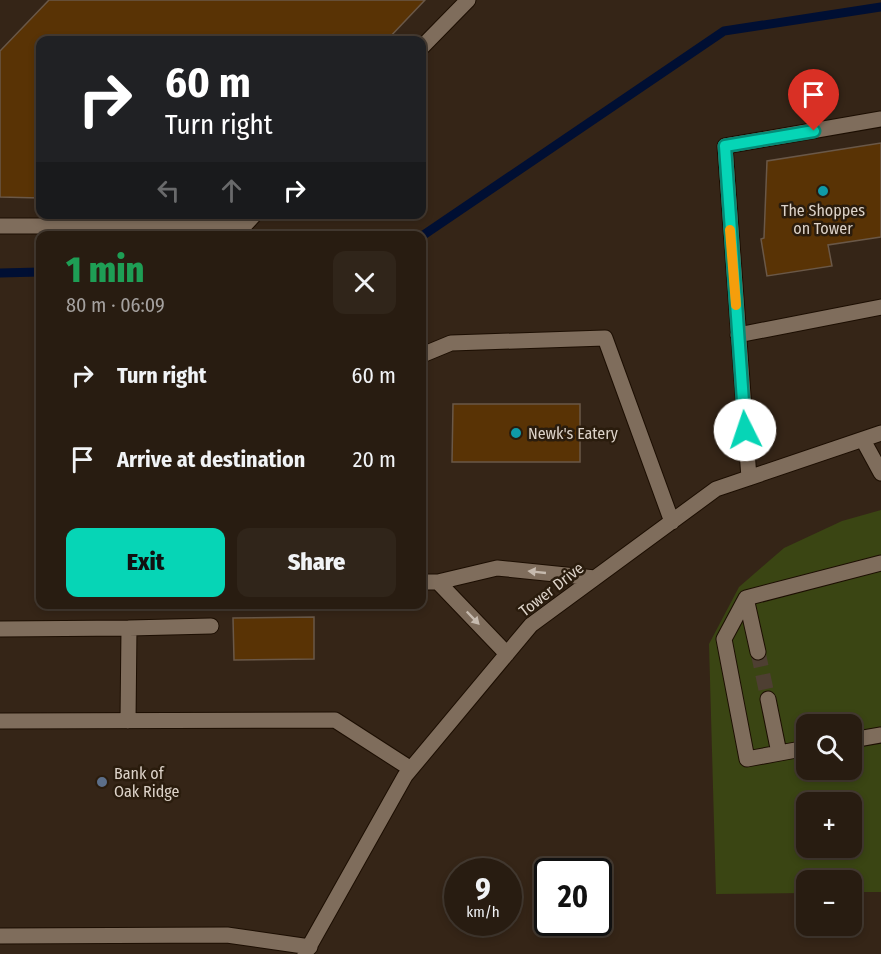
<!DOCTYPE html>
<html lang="en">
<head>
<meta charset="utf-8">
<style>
	:root { --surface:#281c11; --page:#30251a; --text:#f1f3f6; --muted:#a5a19f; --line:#443a31; --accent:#06d5b6 }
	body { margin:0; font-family:"Fira Sans Condensed",sans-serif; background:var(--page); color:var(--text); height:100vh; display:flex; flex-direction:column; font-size:22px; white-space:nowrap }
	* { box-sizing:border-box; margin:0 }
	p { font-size:20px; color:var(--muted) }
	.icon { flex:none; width:33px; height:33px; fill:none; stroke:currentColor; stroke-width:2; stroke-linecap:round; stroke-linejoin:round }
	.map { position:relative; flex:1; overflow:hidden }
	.drawer { position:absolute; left:36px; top:231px; width:390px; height:378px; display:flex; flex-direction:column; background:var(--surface); border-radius:12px; box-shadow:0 3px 9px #0003,0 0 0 2px var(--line) }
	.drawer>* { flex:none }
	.top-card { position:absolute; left:36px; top:36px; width:390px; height:183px; border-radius:12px; box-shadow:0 3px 9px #0003,0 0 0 2px var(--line); background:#202124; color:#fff; overflow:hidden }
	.buttons { position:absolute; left:796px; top:714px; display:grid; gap:12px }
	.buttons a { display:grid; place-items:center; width:66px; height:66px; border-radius:12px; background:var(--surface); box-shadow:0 3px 9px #0003,0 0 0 2px var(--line); font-size:30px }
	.speed { position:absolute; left:444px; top:858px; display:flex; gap:12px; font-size:30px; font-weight:700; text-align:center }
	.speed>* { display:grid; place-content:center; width:78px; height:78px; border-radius:50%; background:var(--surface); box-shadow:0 3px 9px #0003,0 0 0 2px var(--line); line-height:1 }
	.speed small { font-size:15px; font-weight:400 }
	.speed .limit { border:3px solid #111; border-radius:9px; background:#fff; color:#111 }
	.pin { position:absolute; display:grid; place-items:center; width:51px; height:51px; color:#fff; margin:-62px -26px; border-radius:50% 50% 50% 0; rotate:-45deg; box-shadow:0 0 6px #0007 }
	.pin .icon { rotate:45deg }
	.me { position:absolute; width:66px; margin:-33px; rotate:356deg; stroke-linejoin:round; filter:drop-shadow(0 0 4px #0008) }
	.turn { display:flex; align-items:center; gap:21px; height:126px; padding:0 30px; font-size:27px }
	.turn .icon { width:78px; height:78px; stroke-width:2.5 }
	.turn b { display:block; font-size:42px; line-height:51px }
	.lanes { display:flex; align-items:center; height:57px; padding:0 30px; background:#0003; justify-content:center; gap:30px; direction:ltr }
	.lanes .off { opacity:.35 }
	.round { display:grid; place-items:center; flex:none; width:63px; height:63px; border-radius:12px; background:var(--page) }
	.summary { display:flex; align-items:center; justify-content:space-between; height:102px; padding:0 30px }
	h1 { font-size:36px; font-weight:800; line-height:45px; color:#1e9e55 }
	.primary-button { display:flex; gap:12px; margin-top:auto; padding:12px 30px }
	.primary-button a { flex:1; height:69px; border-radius:12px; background:var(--accent); color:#111; font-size:24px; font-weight:800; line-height:69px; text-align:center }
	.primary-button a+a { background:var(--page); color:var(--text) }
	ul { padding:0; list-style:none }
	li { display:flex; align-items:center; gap:18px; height:84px; padding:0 30px }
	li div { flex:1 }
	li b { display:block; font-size:22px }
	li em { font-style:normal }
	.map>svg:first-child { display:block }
	.green { fill:#3a4513; fill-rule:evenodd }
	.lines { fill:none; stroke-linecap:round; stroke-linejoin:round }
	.stream { stroke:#000f33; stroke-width:9 }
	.building { fill:#593305; stroke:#6a5848; stroke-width:1.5 }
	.minor-tunnel { stroke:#4e3f32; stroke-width:15; stroke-dasharray:15 8; stroke-linecap:butt }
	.minor-casing { stroke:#1c0e02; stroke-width:17 }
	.minor { stroke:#7f6d5c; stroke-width:15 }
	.oneway { fill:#c6baae }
	.route-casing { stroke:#048a76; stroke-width:15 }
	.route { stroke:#06d5b6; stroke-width:10 }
	.slow { stroke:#f59e0b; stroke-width:10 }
	.culture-dot { fill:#0f9aa8; stroke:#2a1c0d; stroke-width:2 }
	.service-dot { fill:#5c6f8a; stroke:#2a1c0d; stroke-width:2 }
	.labels { text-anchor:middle; stroke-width:5; stroke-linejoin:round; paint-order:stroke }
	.poi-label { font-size:16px; fill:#ddd3c9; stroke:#2a1c0d; text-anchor:start }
	.street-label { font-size:16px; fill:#ddd3c9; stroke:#2a1c0d }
</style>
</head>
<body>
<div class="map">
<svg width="881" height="954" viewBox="0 0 881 954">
	<rect width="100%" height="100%" fill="#352517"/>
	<path class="green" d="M 881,510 L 881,892 L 852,892 L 852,880 L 807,880 L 807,893 L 716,894 L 709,644 L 739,587 L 784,548 L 842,521 ZM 807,724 L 852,724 L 852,770 L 807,770 ZM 807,802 L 852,802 L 852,848 L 807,848 Z"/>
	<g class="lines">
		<path class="stream" d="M 422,236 L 724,31 L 881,7
			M 0,273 L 40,272"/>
	</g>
	<path class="building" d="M 49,0 L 425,0 L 387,40 L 40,40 L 40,198 L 0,197 L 0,51 Z
		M 881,143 L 881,237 L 828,245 L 832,266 L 767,276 L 761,239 L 764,238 L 767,161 Z
		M 453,404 L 580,404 L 580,462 L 452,462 Z
		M 314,617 L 314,659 L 234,660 L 233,618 Z"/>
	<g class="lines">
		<path class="minor-tunnel" d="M 758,652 L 768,699"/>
		<g class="minor-casing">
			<path id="minor" d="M 422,47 L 468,0
				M 0,226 L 244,226 L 255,214
				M 738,335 L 881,307
				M 422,355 L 451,343 L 605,338 L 672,522
				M 863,440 L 881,473
				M 749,478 L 725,146 L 881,119
				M 422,582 L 438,582 L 497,568 L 595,578
				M 438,582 L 507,654
				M 746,598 L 758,652
				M 129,628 L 211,626
				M 0,629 L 129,628 L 128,721
				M 768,699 L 779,753
				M 0,721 L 335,720 L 411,769
				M 852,740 L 881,735
				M 807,748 L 747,759 L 724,639 L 746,598 L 881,563
				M 0,936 L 227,935 L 310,947
				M 305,954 L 405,776 L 531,625 L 716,489 L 881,433"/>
		</g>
		<use href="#minor" class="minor"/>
	</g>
	<defs><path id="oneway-solid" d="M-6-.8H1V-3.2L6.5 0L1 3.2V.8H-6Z" transform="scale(1.5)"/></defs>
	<g class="oneway">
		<use href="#oneway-solid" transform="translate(537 572) rotate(-174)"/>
		<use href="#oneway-solid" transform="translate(473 618) rotate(46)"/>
	</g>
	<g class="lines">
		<g class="route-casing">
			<path id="route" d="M 745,430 L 725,146 L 814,131"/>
		</g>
		<use href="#route" class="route"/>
		<path class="slow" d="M 730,230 L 736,305"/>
	</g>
	<g class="culture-dot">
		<circle cx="823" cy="191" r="6"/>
		<circle cx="516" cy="433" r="6"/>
	</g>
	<circle class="service-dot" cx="102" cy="782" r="6"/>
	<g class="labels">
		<g class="poi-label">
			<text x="823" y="216" text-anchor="middle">The Shoppes<tspan x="823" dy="18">on Tower</tspan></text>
			<text x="528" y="439">Newk's Eatery</text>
			<text x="114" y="779">Bank of<tspan x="114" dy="18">Oak Ridge</tspan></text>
		</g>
		<g class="street-label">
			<text transform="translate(551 589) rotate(-38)" y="6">Tower Drive</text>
		</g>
	</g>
</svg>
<div class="buttons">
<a><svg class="icon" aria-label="search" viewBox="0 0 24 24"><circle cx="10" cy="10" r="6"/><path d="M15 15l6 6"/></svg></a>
<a>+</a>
<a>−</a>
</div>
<div class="speed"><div>9<small>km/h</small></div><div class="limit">20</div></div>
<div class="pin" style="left:814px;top:131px;background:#d93025"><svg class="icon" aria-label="arrive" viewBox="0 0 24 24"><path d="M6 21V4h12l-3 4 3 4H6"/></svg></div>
<svg class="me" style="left:745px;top:430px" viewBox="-20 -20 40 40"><circle r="19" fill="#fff"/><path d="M0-13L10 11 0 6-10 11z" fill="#06d5b6"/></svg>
<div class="top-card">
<div class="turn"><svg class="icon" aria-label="right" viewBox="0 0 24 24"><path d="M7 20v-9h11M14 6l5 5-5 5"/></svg><div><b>60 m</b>Turn right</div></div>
<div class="lanes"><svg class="icon off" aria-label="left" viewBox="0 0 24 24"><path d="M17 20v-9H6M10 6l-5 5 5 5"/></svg><svg class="icon off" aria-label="ahead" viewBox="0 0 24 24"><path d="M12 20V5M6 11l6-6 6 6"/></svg><svg class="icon" aria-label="right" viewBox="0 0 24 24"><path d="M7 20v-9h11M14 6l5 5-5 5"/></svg></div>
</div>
<section class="drawer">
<div class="summary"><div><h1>1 min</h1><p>80 m · 06:09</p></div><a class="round"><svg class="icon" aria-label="close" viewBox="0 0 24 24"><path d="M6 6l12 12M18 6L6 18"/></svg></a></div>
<ul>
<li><svg class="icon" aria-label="right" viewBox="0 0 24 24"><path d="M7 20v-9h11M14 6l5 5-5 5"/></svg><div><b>Turn right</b></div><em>60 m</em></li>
<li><svg class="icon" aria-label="arrive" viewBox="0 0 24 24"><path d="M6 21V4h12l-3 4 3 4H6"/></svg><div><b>Arrive at destination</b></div><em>20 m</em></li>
</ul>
<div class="primary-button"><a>Exit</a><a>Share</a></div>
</section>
</div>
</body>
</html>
